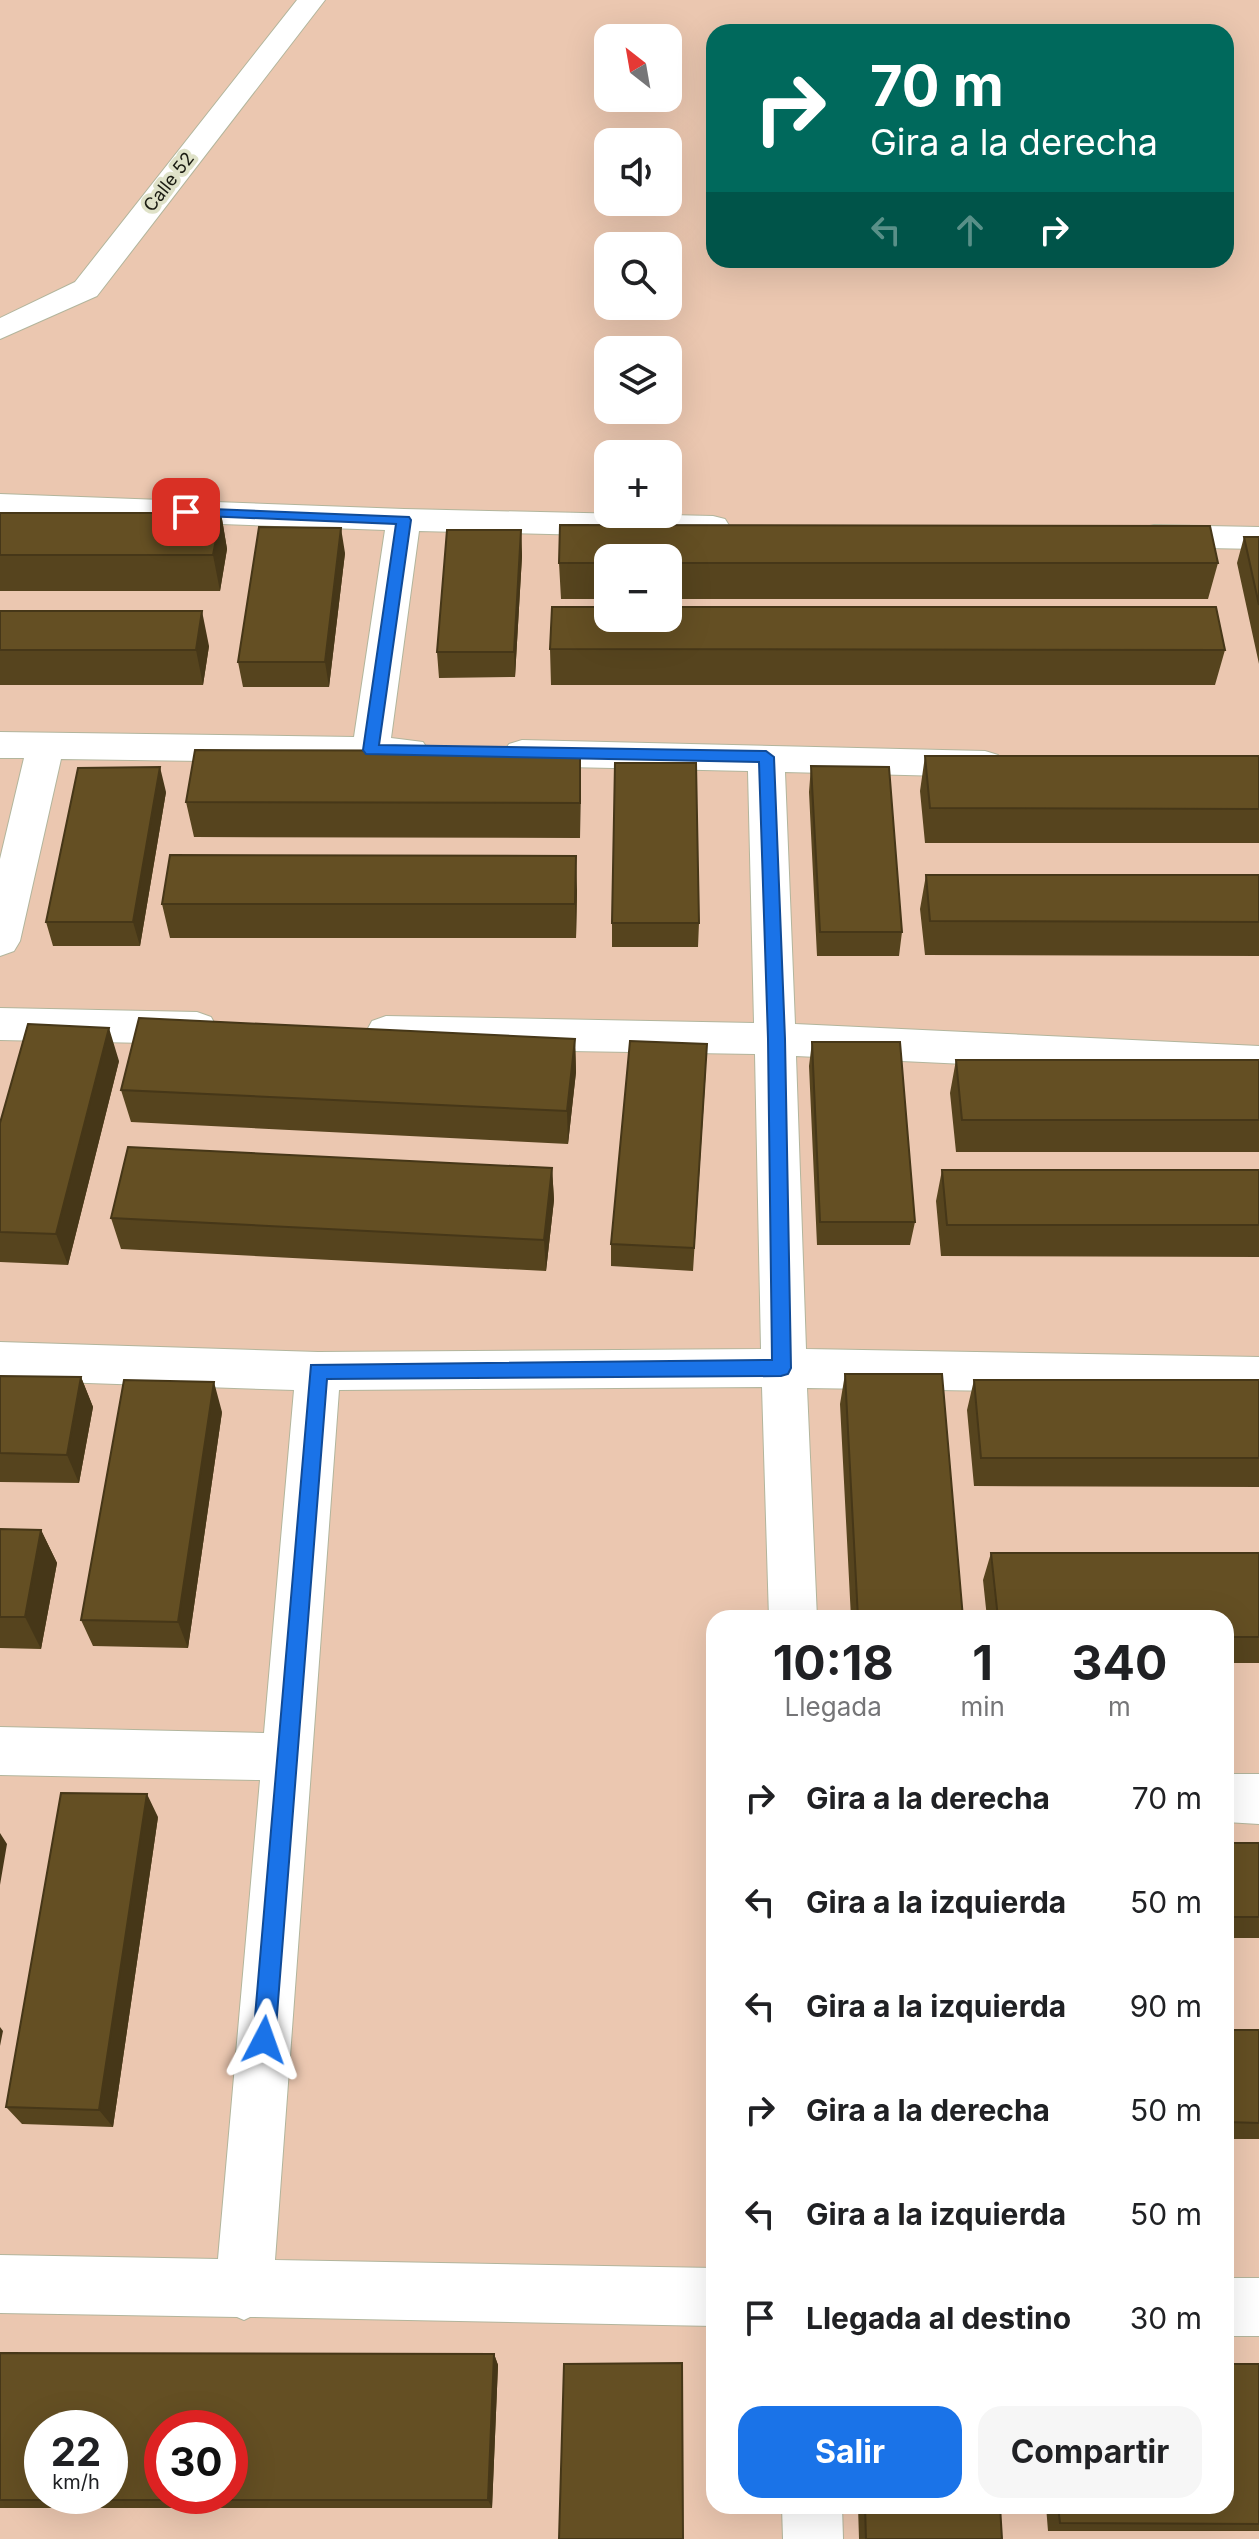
<!DOCTYPE html>
<html lang="es">
<head>
<meta charset="utf-8">
<style>
	:root { --surface:#fff; --page:#f6f6f6; --text:#202124; --muted:#757577; --accent:#1a73e8 }
	body { margin:0; font-family:Inter,sans-serif; background:var(--page); color:var(--text); height:100vh; display:flex; flex-direction:column; font-size:30px; white-space:nowrap }
	* { box-sizing:border-box; margin:0 }
	p { font-size:26px; color:var(--muted) }
	.icon { flex:none; width:44px; height:44px; fill:none; stroke:currentColor; stroke-width:2; stroke-linecap:round; stroke-linejoin:round }
	.map { position:relative; flex:1; overflow:hidden }
	.side { position:absolute; left:706px; top:1610px; width:528px; height:904px; display:flex; flex-direction:column; background:var(--surface); border-radius:24px; box-shadow:0 8px 32px #0002 }
	.side>* { flex:none }
	.hud { position:absolute; left:706px; top:24px; width:528px; height:244px; border-radius:24px; box-shadow:0 8px 32px #0002; background:#00695c; color:#fff; overflow:hidden }
	.needle { width:52px; rotate:329deg }
	.fabs { position:absolute; left:594px; top:24px; display:grid; gap:16px }
	.fabs a { display:grid; place-items:center; width:88px; height:88px; border-radius:16px; background:var(--surface); box-shadow:0 8px 32px #0002; font-size:40px }
	.speed { position:absolute; left:24px; top:2410px; display:flex; gap:16px; font-size:40px; font-weight:700; text-align:center }
	.speed>* { display:grid; place-content:center; width:104px; height:104px; border-radius:50%; background:var(--surface); box-shadow:0 8px 32px #0002; line-height:1 }
	.speed small { font-size:20px; font-weight:400 }
	.speed .limit { border:12px solid #d22; background:#fff; color:#111 }
	.pin { position:absolute; display:grid; place-items:center; width:68px; height:68px; color:#fff; margin:-34px; border-radius:16px; box-shadow:0 4px 12px #0006 }
	.me { position:absolute; width:88px; margin:-44px; rotate:4deg; stroke-linejoin:round; filter:drop-shadow(0 0 6px #0008) }
	.turn { display:flex; align-items:center; gap:28px; height:168px; padding:0 32px; font-size:36px }
	.turn .icon { width:104px; height:104px; stroke-width:2.5 }
	.turn b { display:block; font-size:56px; line-height:68px }
	.lanes { display:flex; align-items:center; height:76px; padding:0 32px; background:#0003; justify-content:center; gap:40px; direction:ltr }
	.lanes .off { opacity:.35 }
	.eta { display:flex; justify-content:space-evenly; align-items:center; height:136px; text-align:center }
	.eta b { font-size:48px; font-weight:700; line-height:56px }
	.action { display:flex; gap:16px; margin-top:auto; padding:16px 32px }
	.action a { flex:1; height:92px; border-radius:24px; background:var(--accent); color:#fff; font-size:32px; font-weight:700; line-height:92px; text-align:center }
	.action a+a { background:var(--page); color:var(--text) }
	ul { padding:0; list-style:none }
	li { display:flex; align-items:center; gap:24px; height:104px; padding:0 32px }
	li div { flex:1 }
	li b { display:block; font-size:30px }
	li em { font-style:normal }
	.map>svg:first-child { display:block }
	.green { fill:#ebc7b0; fill-rule:evenodd }
	.lines { fill:none; stroke-linecap:round; stroke-linejoin:round }
	.minor-casing { stroke:#b2b59c; stroke-width:2 }
	.minor { fill:#fff; fill-rule:evenodd }
	.wall { fill:#56441e }
	.shaded-wall { fill:#463718 }
	.building { fill:#644f23; stroke:#463718; stroke-width:2; fill-rule:evenodd }
	.route { fill:#1a73e8; stroke:#114b97; stroke-width:2 }
	.labels { text-anchor:middle; stroke-width:8; stroke-linejoin:round; paint-order:stroke }
	.far-street-label { font-size:18px; fill:#1a1b12; stroke:#dfe2c8 }
</style>
</head>
<body>
<div class="map">
<svg width="1259" height="2539" viewBox="0 0 1259 2539">
	<rect width="100%" height="100%" fill="#dfe2c8"/>
	<path class="green" d="M 0,0 L 1259,0 L 1259,2539 L 0,2539 ZM 714,32 L 1226,32 L 1226,260 L 714,260 ZM 608,38 L 668,38 L 668,98 L 608,98 ZM 608,142 L 668,142 L 668,202 L 608,202 ZM 608,246 L 668,246 L 668,306 L 608,306 ZM 608,350 L 668,350 L 668,410 L 608,410 ZM 608,454 L 668,454 L 668,514 L 608,514 ZM 608,558 L 668,558 L 668,618 L 608,618 ZM 714,1618 L 1226,1618 L 1226,2506 L 714,2506 ZM 42,2428 L 110,2428 L 110,2496 L 42,2496 ZM 162,2428 L 230,2428 L 230,2496 L 162,2496 Z"/>
	<g class="lines">
		<g class="minor-casing">
			<path id="minor" d="M 297,0 L 325,0 L 97,296 L 0,339 L 0,318 L 75,282 Z
				M 0,494 L 404,509 L 713,516 L 725,519 L 730,527 L 725,535 L 713,538 L 419,531 L 391,738 L 423,742 L 429,751 L 423,760 L 410,764 L 61,759 L 20,941 L 14,951 L 0,956 L 0,859 L 24,758 L 0,758 L 0,732 L 354,737 L 385,530 L 0,516 Z
				M 1154,525 L 1259,527 L 1259,549 L 1154,547 L 1142,544 L 1137,536 L 1142,528 Z
				M 522,740 L 985,751 L 998,755 L 1004,764 L 998,773 L 985,777 L 785,772 L 795,1024 L 1259,1046 L 1259,1078 L 796,1056 L 806,1349 L 1259,1357 L 1259,1395 L 807,1388 L 817,1618 L 769,1618 L 762,1387 L 339,1390 L 275,2260 L 714,2268 L 714,2326 L 250,2317 L 244,2320 L 237,2317 L 0,2313 L 0,2255 L 218,2259 L 260,1780 L 0,1775 L 0,1727 L 264,1733 L 294,1390 L 0,1380 L 0,1342 L 318,1352 L 761,1349 L 755,1054 L 386,1048 L 372,1043 L 366,1032 L 372,1021 L 386,1016 L 754,1023 L 748,771 L 522,766 L 509,762 L 503,753 L 509,744 Z
				M 0,1008 L 197,1012 L 211,1017 L 217,1028 L 211,1039 L 197,1044 L 0,1040 Z
				M 1226,1774 L 1259,1774 L 1259,1824 L 1226,1822 Z
				M 1226,2278 L 1259,2278 L 1259,2336 L 1226,2336 Z
				M 782,2506 L 842,2506 L 843,2539 L 783,2539 Z"/>
		</g>
		<use href="#minor" class="minor"/>
	</g>
	<path class="wall" d="M 0,513 L 221,513 L 227,549 L 220,591 L 0,591 Z
		M 560,525 L 1210,526 L 1218,563 L 1208,599 L 668,599 L 668,558 L 608,558 L 608,599 L 561,599 L 559,563 Z
		M 521,530 L 522,556 L 515,677 L 439,678 L 437,652 Z
		M 1244,537 L 1259,537 L 1259,664 L 1237,563 Z
		M 345,553 L 329,687 L 243,687 L 238,662 Z
		M 0,611 L 209,646 L 203,685 L 0,685 Z
		M 550,649 L 1225,650 L 1215,685 L 551,685 Z
		M 580,751 L 580,838 L 194,837 L 186,802 Z
		M 925,756 L 1259,756 L 1259,843 L 925,843 L 920,791 Z
		M 811,766 L 902,932 L 899,956 L 817,956 L 809,792 Z
		M 166,792 L 140,946 L 53,946 L 46,922 Z
		M 926,875 L 1259,875 L 1259,956 L 925,955 L 920,909 Z
		M 577,890 L 576,938 L 170,938 L 162,904 Z
		M 612,923 L 699,923 L 698,947 L 612,947 Z
		M 575,1039 L 576,1072 L 568,1144 L 131,1122 L 121,1090 Z
		M 812,1042 L 915,1222 L 910,1245 L 817,1245 L 809,1066 Z
		M 956,1060 L 1259,1060 L 1259,1152 L 956,1152 L 950,1093 Z
		M 119,1061 L 68,1265 L 0,1262 L 0,1123 Z
		M 706,1068 L 693,1271 L 611,1266 L 611,1244 Z
		M 552,1168 L 554,1200 L 546,1271 L 121,1249 L 111,1218 Z
		M 942,1170 L 1259,1170 L 1259,1257 L 941,1256 L 936,1201 Z
		M 845,1374 L 963,1618 L 851,1618 L 840,1404 Z
		M 0,1376 L 81,1377 L 93,1407 L 79,1483 L 0,1482 Z
		M 974,1380 L 1259,1380 L 1259,1487 L 974,1486 L 967,1410 Z
		M 222,1412 L 188,1648 L 93,1646 L 81,1620 Z
		M 0,1529 L 41,1530 L 57,1563 L 41,1649 L 0,1648 Z
		M 991,1553 L 1259,1553 L 1259,1663 L 1226,1663 L 1226,1618 L 987,1618 L 983,1580 Z
		M 158,1817 L 113,2127 L 22,2124 L 6,2107 Z
		M 1226,1843 L 1259,1843 L 1259,1938 L 1226,1938 Z
		M 1226,2030 L 1259,2030 L 1259,2139 L 1226,2139 Z
		M 0,2353 L 494,2354 L 498,2365 L 492,2508 L 0,2508 Z
		M 1259,2364 L 1259,2531 L 1048,2531 L 1046,2506 L 1226,2506 Z
		M 858,2506 L 1000,2506 L 1002,2539 L 859,2539 Z"/>
	<path class="shaded-wall" d="M 221,513 L 227,549 L 220,591 L 213,555 Z
		M 341,528 L 345,553 L 329,687 L 325,662 Z
		M 521,530 L 522,556 L 515,677 L 514,652 Z
		M 202,611 L 209,646 L 203,685 L 196,650 Z
		M 580,751 L 581,786 L 580,838 Z
		M 160,767 L 166,792 L 140,946 L 133,922 Z
		M 576,856 L 577,890 L 576,938 L 575,904 Z
		M 109,1028 L 119,1061 L 68,1265 L 56,1234 Z
		M 575,1039 L 576,1072 L 568,1144 L 567,1111 Z
		M 552,1168 L 554,1200 L 546,1271 L 544,1240 Z
		M 81,1377 L 93,1407 L 79,1483 L 67,1455 Z
		M 214,1382 L 222,1412 L 188,1648 L 178,1622 Z
		M 41,1530 L 57,1563 L 41,1649 L 25,1617 Z
		M 147,1794 L 158,1817 L 113,2127 L 99,2110 Z
		M 0,1833 L 7,1844 L 0,1885 Z
		M 0,2027 L 3,2031 L 0,2046 Z
		M 494,2354 L 498,2365 L 492,2508 L 488,2500 Z"/>
	<path class="building" d="M 0,513 L 221,513 L 213,555 L 0,555 Z
		M 560,525 L 1210,526 L 1218,563 L 668,563 L 668,558 L 608,558 L 608,563 L 559,563 Z
		M 259,527 L 341,528 L 325,662 L 238,662 Z
		M 447,530 L 521,530 L 514,652 L 437,652 Z
		M 1244,537 L 1259,537 L 1259,605 Z
		M 552,607 L 608,607 L 608,618 L 668,618 L 668,607 L 1216,607 L 1225,650 L 550,649 Z
		M 0,611 L 202,611 L 196,650 L 0,650 Z
		M 195,750 L 580,751 L 580,803 L 186,802 Z
		M 925,756 L 1259,756 L 1259,809 L 930,808 Z
		M 615,763 L 696,763 L 699,923 L 612,923 Z
		M 811,766 L 889,767 L 902,932 L 820,932 Z
		M 160,767 L 133,922 L 46,922 L 78,768 Z
		M 170,855 L 576,856 L 575,904 L 162,904 Z
		M 926,875 L 1259,875 L 1259,922 L 930,921 Z
		M 139,1018 L 575,1039 L 567,1111 L 121,1090 Z
		M 28,1024 L 109,1028 L 56,1234 L 0,1232 L 0,1123 Z
		M 630,1041 L 707,1044 L 694,1248 L 611,1244 Z
		M 812,1042 L 900,1042 L 915,1222 L 820,1222 Z
		M 956,1060 L 1259,1060 L 1259,1120 L 962,1120 Z
		M 128,1147 L 552,1168 L 544,1240 L 111,1218 Z
		M 942,1170 L 1259,1170 L 1259,1225 L 947,1225 Z
		M 845,1374 L 942,1374 L 963,1618 L 858,1618 Z
		M 0,1376 L 81,1377 L 67,1455 L 0,1453 Z
		M 124,1380 L 214,1382 L 178,1622 L 81,1620 Z
		M 974,1380 L 1259,1380 L 1259,1458 L 981,1458 Z
		M 0,1529 L 41,1530 L 25,1617 L 0,1617 Z
		M 991,1553 L 1259,1553 L 1259,1637 L 1226,1637 L 1226,1618 L 998,1618 Z
		M 61,1793 L 147,1794 L 99,2110 L 6,2107 Z
		M 1226,1843 L 1259,1843 L 1259,1917 L 1226,1917 Z
		M 1226,2030 L 1259,2030 L 1259,2123 L 1226,2122 Z
		M 0,2353 L 494,2354 L 488,2500 L 0,2500 ZM 42,2428 L 110,2428 L 110,2496 L 42,2496 ZM 162,2428 L 230,2428 L 230,2496 L 162,2496 Z
		M 682,2363 L 683,2539 L 559,2539 L 564,2364 Z
		M 1226,2364 L 1259,2364 L 1259,2524 L 1060,2523 L 1058,2506 L 1226,2506 Z
		M 865,2506 L 1000,2506 L 1002,2539 L 866,2539 Z"/>
	<path class="route" d="M 186,508 L 409,517 L 411,520 L 379,745 L 766,751 L 774,757 L 785,1039 L 791,1368 L 788,1374 L 781,1376 L 327,1379 L 275,2040 L 272,2048 L 264,2051 L 256,2048 L 253,2040 L 311,1365 L 772,1360 L 768,1039 L 759,762 L 366,754 L 363,750 L 396,524 L 181,515 L 181,509 Z"/>
	<g class="labels">
		<g class="far-street-label">
			<text transform="translate(169 182) rotate(-52)" y="6">Calle 52</text>
		</g>
	</g>
</svg>
<div class="fabs">
<a><svg class="needle" viewBox="-14 -14 28 28"><path d="M0-13l5 13h-10z" fill="#e53935"/><path d="M0 13l5-13h-10z" fill="#757577"/></svg></a>
<a><svg class="icon" aria-label="sound" viewBox="0 0 24 24"><path d="M4 9h4l5-4v14l-5-4H4zM17 9q2 3 0 6"/></svg></a>
<a><svg class="icon" aria-label="search" viewBox="0 0 24 24"><circle cx="10" cy="10" r="6"/><path d="M15 15l6 6"/></svg></a>
<a><svg class="icon" aria-label="layers" viewBox="0 0 24 24"><path d="M12 4l9 5-9 5-9-5zM3 14l9 5 9-5"/></svg></a>
<a>+</a>
<a>−</a>
</div>
<div class="speed"><div>22<small>km/h</small></div><div class="limit">30</div></div>
<div class="pin" style="left:186px;top:512px;background:#d93025"><svg class="icon" aria-label="arrive" viewBox="0 0 24 24"><path d="M6 21V4h12l-3 4 3 4H6"/></svg></div>
<svg class="me" style="left:264px;top:2040px" viewBox="-20 -20 40 40"><path d="M0-17L14 15 0 8-14 15z" fill="#1a73e8" stroke="#fff" stroke-width="4"/></svg>
<div class="hud">
<div class="turn"><svg class="icon" aria-label="right" viewBox="0 0 24 24"><path d="M7 20v-9h11M14 6l5 5-5 5"/></svg><div><b>70 m</b>Gira a la derecha</div></div>
<div class="lanes"><svg class="icon off" aria-label="left" viewBox="0 0 24 24"><path d="M17 20v-9H6M10 6l-5 5 5 5"/></svg><svg class="icon off" aria-label="ahead" viewBox="0 0 24 24"><path d="M12 20V5M6 11l6-6 6 6"/></svg><svg class="icon" aria-label="right" viewBox="0 0 24 24"><path d="M7 20v-9h11M14 6l5 5-5 5"/></svg></div>
</div>
<section class="side">
<div class="eta">
<div><b>10:18</b><p>Llegada</p></div>
<div><b>1</b><p>min</p></div>
<div><b>340</b><p>m</p></div>
</div>
<ul>
<li><svg class="icon" aria-label="right" viewBox="0 0 24 24"><path d="M7 20v-9h11M14 6l5 5-5 5"/></svg><div><b>Gira a la derecha</b></div><em>70 m</em></li>
<li><svg class="icon" aria-label="left" viewBox="0 0 24 24"><path d="M17 20v-9H6M10 6l-5 5 5 5"/></svg><div><b>Gira a la izquierda</b></div><em>50 m</em></li>
<li><svg class="icon" aria-label="left" viewBox="0 0 24 24"><path d="M17 20v-9H6M10 6l-5 5 5 5"/></svg><div><b>Gira a la izquierda</b></div><em>90 m</em></li>
<li><svg class="icon" aria-label="right" viewBox="0 0 24 24"><path d="M7 20v-9h11M14 6l5 5-5 5"/></svg><div><b>Gira a la derecha</b></div><em>50 m</em></li>
<li><svg class="icon" aria-label="left" viewBox="0 0 24 24"><path d="M17 20v-9H6M10 6l-5 5 5 5"/></svg><div><b>Gira a la izquierda</b></div><em>50 m</em></li>
<li><svg class="icon" aria-label="arrive" viewBox="0 0 24 24"><path d="M6 21V4h12l-3 4 3 4H6"/></svg><div><b>Llegada al destino</b></div><em>30 m</em></li>
</ul>
<div class="action"><a>Salir</a><a>Compartir</a></div>
</section>
</div>
</body>
</html>
